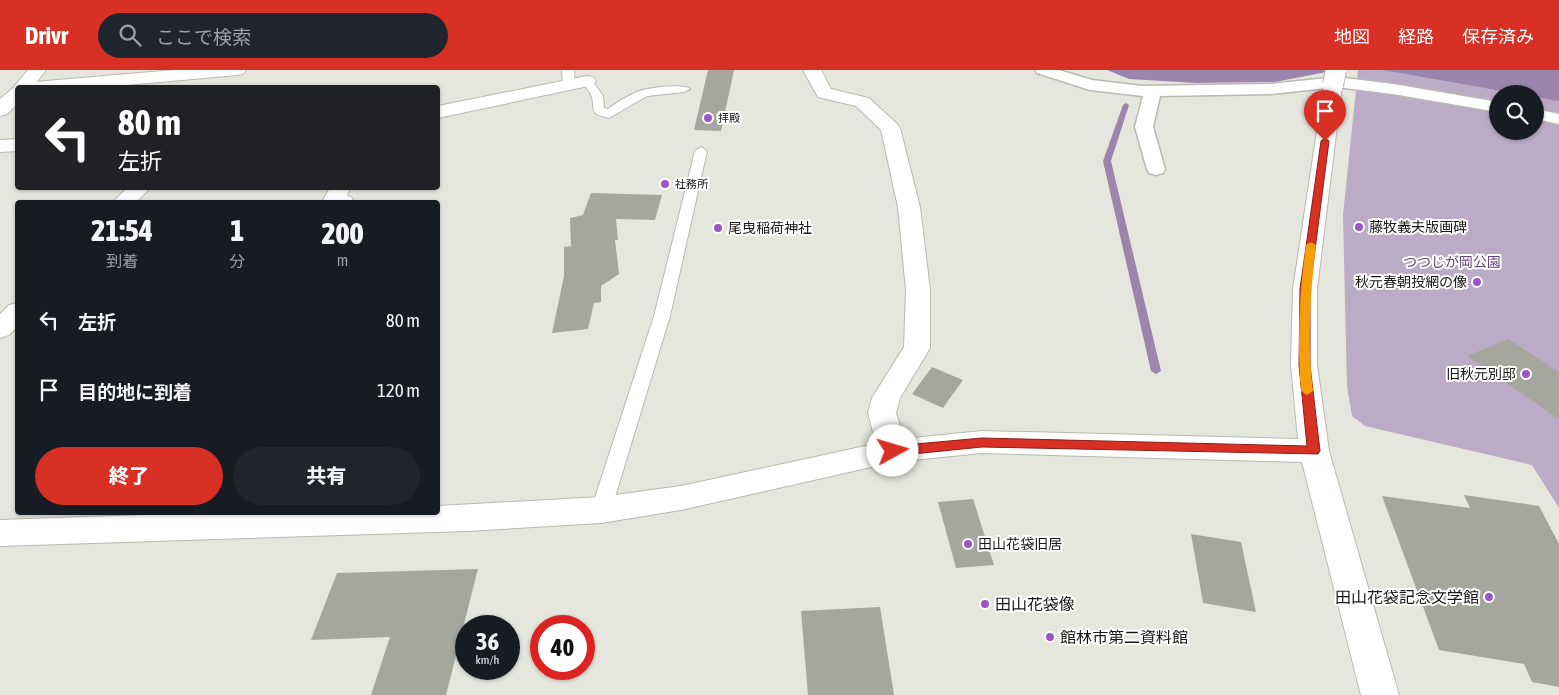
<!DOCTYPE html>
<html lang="ja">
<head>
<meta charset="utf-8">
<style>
	:root { --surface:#171b24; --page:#20242c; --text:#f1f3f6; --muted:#9ea1a6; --accent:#d93025 }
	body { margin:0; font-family:"Asap Condensed","Noto Sans JP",sans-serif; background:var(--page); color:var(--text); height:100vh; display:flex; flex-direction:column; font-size:19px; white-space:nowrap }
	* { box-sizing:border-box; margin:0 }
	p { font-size:16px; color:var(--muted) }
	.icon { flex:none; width:28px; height:28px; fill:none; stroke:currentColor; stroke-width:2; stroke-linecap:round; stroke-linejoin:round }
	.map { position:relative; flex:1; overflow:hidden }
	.sheet { position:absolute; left:15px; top:130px; width:425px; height:315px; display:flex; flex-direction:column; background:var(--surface); border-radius:5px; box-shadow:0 1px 4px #0004 }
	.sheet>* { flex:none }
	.hud { position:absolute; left:15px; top:15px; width:425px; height:105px; border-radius:5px; box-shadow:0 1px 4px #0004; background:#202124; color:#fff; overflow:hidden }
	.controls { position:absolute; left:1489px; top:15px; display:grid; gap:10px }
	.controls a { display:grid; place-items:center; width:55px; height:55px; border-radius:50%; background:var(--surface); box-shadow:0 1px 4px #0004; font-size:25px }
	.speed { position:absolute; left:455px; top:545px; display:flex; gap:10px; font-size:25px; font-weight:700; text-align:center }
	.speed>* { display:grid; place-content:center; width:65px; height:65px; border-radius:50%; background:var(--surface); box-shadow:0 1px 4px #0004; line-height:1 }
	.speed small { font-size:12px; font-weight:400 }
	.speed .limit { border:8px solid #d22; background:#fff; color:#111 }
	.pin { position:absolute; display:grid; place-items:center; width:42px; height:42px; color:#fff; margin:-51px -21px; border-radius:50% 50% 50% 0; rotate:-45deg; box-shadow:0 0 5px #0007 }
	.pin .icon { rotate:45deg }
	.me { position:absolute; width:55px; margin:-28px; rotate:84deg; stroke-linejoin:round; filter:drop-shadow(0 0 4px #0008) }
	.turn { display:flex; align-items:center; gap:18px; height:105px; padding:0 20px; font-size:22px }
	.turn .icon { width:65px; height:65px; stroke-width:2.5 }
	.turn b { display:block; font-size:35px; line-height:42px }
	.eta { display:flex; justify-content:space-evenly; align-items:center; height:85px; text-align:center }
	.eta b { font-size:30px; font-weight:800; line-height:35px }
	.action { display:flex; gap:10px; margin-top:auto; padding:10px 20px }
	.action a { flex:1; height:58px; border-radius:30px; background:var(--accent); color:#fff; font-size:20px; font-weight:800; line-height:58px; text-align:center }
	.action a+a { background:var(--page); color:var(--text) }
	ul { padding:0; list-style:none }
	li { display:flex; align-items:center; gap:15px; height:70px; padding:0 20px }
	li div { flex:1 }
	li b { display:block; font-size:19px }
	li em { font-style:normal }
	header { display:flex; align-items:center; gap:30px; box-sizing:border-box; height:70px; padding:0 25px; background:var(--accent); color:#fff }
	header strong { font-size:24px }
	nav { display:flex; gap:28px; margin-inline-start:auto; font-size:18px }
	.search { width:350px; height:45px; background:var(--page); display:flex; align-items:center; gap:12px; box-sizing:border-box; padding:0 18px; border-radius:28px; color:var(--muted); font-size:19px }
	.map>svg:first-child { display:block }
	.green { fill:#bbabc7; fill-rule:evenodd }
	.water { fill:#9c85ac }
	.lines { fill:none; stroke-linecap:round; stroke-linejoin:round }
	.stream { fill:#9c85ac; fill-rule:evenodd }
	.building { fill:#a5a79e }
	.service-casing { stroke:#b8bab1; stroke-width:2 }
	.pedestrian-casing { stroke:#b8bab1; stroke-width:3 }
	.minor-casing { stroke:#b8bab1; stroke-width:2 }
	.tertiary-casing { stroke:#b8bab1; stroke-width:2 }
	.service { fill:#fff; fill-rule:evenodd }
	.pedestrian { fill:#fff; fill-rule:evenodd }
	.minor { fill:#fff; fill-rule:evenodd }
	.tertiary { fill:#fff; fill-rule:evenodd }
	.tertiary-bridge-casing { stroke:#b8bab1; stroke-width:22; stroke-linecap:butt }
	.tertiary-bridge { stroke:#fff; stroke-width:20 }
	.route { fill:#d93025; stroke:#8d1f18 }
	.slow { fill:#f59e0b }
	.poi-dot { fill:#9c54c7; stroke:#fff; stroke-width:2 }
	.labels { text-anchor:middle; stroke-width:4; stroke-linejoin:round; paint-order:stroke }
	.far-poi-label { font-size:11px; fill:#171815; stroke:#fff; text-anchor:start }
	.poi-label { font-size:14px; fill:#171815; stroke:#fff; text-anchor:start }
	.park-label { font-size:14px; fill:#66467c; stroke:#fff }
	.near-poi-label { font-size:16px; fill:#171815; stroke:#fff; text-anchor:start }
</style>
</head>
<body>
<header>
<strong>Drivr</strong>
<div class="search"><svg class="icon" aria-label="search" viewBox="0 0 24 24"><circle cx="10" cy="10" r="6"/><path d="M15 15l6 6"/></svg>ここで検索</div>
<nav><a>地図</a><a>経路</a><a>保存済み</a></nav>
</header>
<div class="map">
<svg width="1559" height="625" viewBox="0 0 1559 625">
	<rect width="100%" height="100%" fill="#e5e7de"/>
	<path class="green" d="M 1358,0 L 1559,0 L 1559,438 L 1532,395 L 1365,356 L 1352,346 L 1347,316 L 1343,145 ZM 1498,24 L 1535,24 L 1535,61 L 1498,61 Z"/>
	<path class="water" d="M 1107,0 L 1337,0 L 1275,12 L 1196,13 L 1129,9 Z
		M 1383,0 L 1559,0 L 1559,31 L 1535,27 L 1535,24 L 1519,24 Z"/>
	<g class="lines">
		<path class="stream" d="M 1126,33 L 1129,35 L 1111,91 L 1161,301 L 1156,304 L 1151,301 L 1103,91 L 1123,35 Z"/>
	</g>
	<path class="building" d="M 708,0 L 734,0 L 721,61 L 694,60 Z
		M 591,123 L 662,125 L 655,150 L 616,149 L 618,170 L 615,170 L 619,204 L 601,216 L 601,232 L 594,233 L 588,259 L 552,263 L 564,206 L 564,177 L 571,176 L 570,148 L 583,145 Z
		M 1508,269 L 1559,302 L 1559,349 L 1467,286 Z
		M 932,297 L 963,310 L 943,338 L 912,324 Z
		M 1464,425 L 1539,436 L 1559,474 L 1559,617 L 1532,612 L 1524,594 L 1439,580 L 1382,426 L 1470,438 Z
		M 973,429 L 994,495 L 956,498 L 938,432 Z
		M 1191,464 L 1241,472 L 1256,542 L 1203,533 Z
		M 478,499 L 446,625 L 371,625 L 390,567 L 311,570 L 337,503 Z
		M 880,537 L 894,625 L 808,625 L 801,541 Z"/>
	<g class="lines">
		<g class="service-casing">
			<path id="service" d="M 562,0 L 574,0 L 575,15 L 573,17 L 569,18 L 563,15 Z
				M 587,8 L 591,9 L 603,26 L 604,38 L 608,39 C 617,32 628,26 639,21 C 647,18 684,13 690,19 L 684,22 L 647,26 L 609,48 C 586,42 597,41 591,25 C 589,20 584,15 581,11 Z
				M 701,77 L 707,81 L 670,246 L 611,440 L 608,446 L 601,448 L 594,446 L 591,440 L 654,246 L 695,81 Z"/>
		</g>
		<g class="pedestrian-casing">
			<path id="pedestrian" d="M 1035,0 L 1059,0 L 1092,10 L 1142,16 L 1270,14 L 1337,7 L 1393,14 L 1498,32 L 1498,42 L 1393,24 L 1337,17 L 1270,24 L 1160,26 L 1153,57 L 1165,99 L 1163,103 L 1156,105 L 1149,103 L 1147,99 L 1135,57 L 1143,26 L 1090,20 L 1037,3 Z
				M 1535,39 L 1559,44 L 1559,54 L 1535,49 Z"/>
		</g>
		<g class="minor-casing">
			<path id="minor" d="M 174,0 L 246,0 L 243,4 L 237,5 L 93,18 L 18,18 L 18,22 L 14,18 L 17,14 L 23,13 Z
				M 803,0 L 821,0 L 831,19 L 869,28 L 897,54 L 900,58 L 920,137 L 930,220 L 930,278 L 900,328 L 896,343 L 908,381 L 903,389 L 893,392 L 883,389 L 878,381 L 868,343 L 872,328 L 904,277 L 906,220 L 898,137 L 881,60 L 856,36 L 818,27 Z
				M 587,6 L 593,7 L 596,11 L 593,15 L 438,48 L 438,36 Z
				M 18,69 L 18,81 L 0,82 L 0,70 Z
				M 127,118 L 150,118 L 136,132 L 113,132 Z
				M 330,118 L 350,118 L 347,126 L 351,127 L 354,132 L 325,132 L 323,130 Z
				M 18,233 L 18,256 L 9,265 L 0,268 L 0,244 L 9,235 Z"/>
		</g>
		<g class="tertiary-casing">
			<path id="tertiary" d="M 28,0 L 46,0 L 32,18 L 18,18 L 18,33 L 7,44 L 0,46 L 0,29 L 13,18 Z
				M 1333,10 L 1339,11 L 1342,15 L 1317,219 L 1317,295 L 1329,381 L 1399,625 L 1361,625 L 1302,392 L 982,383 L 893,392 L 681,440 L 601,453 L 468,461 L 0,476 L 0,450 L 227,442 L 438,442 L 438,436 L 601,427 L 681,416 L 893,370 L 982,361 L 1298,369 L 1291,295 L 1293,219 L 1324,15 L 1327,11 Z"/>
		</g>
		<use href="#service" class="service"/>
		<use href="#pedestrian" class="pedestrian"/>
		<use href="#minor" class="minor"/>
		<use href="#tertiary" class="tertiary"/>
		<g class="tertiary-bridge-casing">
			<path id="tertiary-bridge" d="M 1333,15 L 1336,0"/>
		</g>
		<use href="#tertiary-bridge" class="tertiary-bridge"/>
	</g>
	<path class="route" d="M 1325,68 L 1329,71 L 1310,219 L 1310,295 L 1320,381 L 1318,384 L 982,377 L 893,386 L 889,384 L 887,381 L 889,378 L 893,376 L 982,368 L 1307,376 L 1299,295 L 1300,219 L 1321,71 Z"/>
	<path class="slow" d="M 1311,172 L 1316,175 C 1310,224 1307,273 1313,321 L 1307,325 L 1301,321 C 1297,273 1299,224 1306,175 Z"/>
	<g class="poi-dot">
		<circle cx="708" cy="48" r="5"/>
		<circle cx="665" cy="114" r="5"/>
		<circle cx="1359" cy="157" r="5"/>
		<circle cx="718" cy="158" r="5"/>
		<circle cx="1477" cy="212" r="5"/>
		<circle cx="1526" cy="304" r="5"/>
		<circle cx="968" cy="474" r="5"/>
		<circle cx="1489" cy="527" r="5"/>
		<circle cx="985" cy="534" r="5"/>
		<circle cx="1050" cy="567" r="5"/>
	</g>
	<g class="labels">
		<g class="far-poi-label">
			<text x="718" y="52">拝殿</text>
			<text x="675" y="118">社務所</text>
		</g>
		<g class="poi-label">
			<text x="1369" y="162">藤牧義夫版画碑</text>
			<text x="728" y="163">尾曳稲荷神社</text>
			<text x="1467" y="217" text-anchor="end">秋元春朝投網の像</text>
			<text x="1516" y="309" text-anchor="end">旧秋元別邸</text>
			<text x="978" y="479">田山花袋旧居</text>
		</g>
		<g class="park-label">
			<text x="1452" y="197">つつじが岡公園</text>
		</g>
		<g class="near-poi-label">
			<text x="1479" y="533" text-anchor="end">田山花袋記念文学館</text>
			<text x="995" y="540">田山花袋像</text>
			<text x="1060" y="573">館林市第二資料館</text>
		</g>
	</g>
</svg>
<div class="controls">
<a><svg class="icon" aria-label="search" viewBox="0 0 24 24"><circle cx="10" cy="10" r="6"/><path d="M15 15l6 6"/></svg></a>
</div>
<div class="speed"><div>36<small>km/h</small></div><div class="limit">40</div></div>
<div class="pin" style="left:1325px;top:71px;background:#d93025"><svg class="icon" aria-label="arrive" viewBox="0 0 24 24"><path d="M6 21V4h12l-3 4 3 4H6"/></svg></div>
<svg class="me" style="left:893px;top:381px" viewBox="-20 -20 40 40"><circle r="19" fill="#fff"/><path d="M0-13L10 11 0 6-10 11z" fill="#d93025"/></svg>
<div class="hud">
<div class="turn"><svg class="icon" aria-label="left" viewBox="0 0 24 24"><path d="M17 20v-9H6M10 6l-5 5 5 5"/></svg><div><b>80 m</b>左折</div></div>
</div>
<section class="sheet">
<div class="eta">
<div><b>21:54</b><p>到着</p></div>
<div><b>1</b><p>分</p></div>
<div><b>200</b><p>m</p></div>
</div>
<ul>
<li><svg class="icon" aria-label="left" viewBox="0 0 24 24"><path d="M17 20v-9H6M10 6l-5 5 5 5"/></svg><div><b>左折</b></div><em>80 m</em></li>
<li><svg class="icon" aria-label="arrive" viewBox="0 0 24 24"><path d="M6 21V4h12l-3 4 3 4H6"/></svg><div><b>目的地に到着</b></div><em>120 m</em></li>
</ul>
<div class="action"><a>終了</a><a>共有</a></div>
</section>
</div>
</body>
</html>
